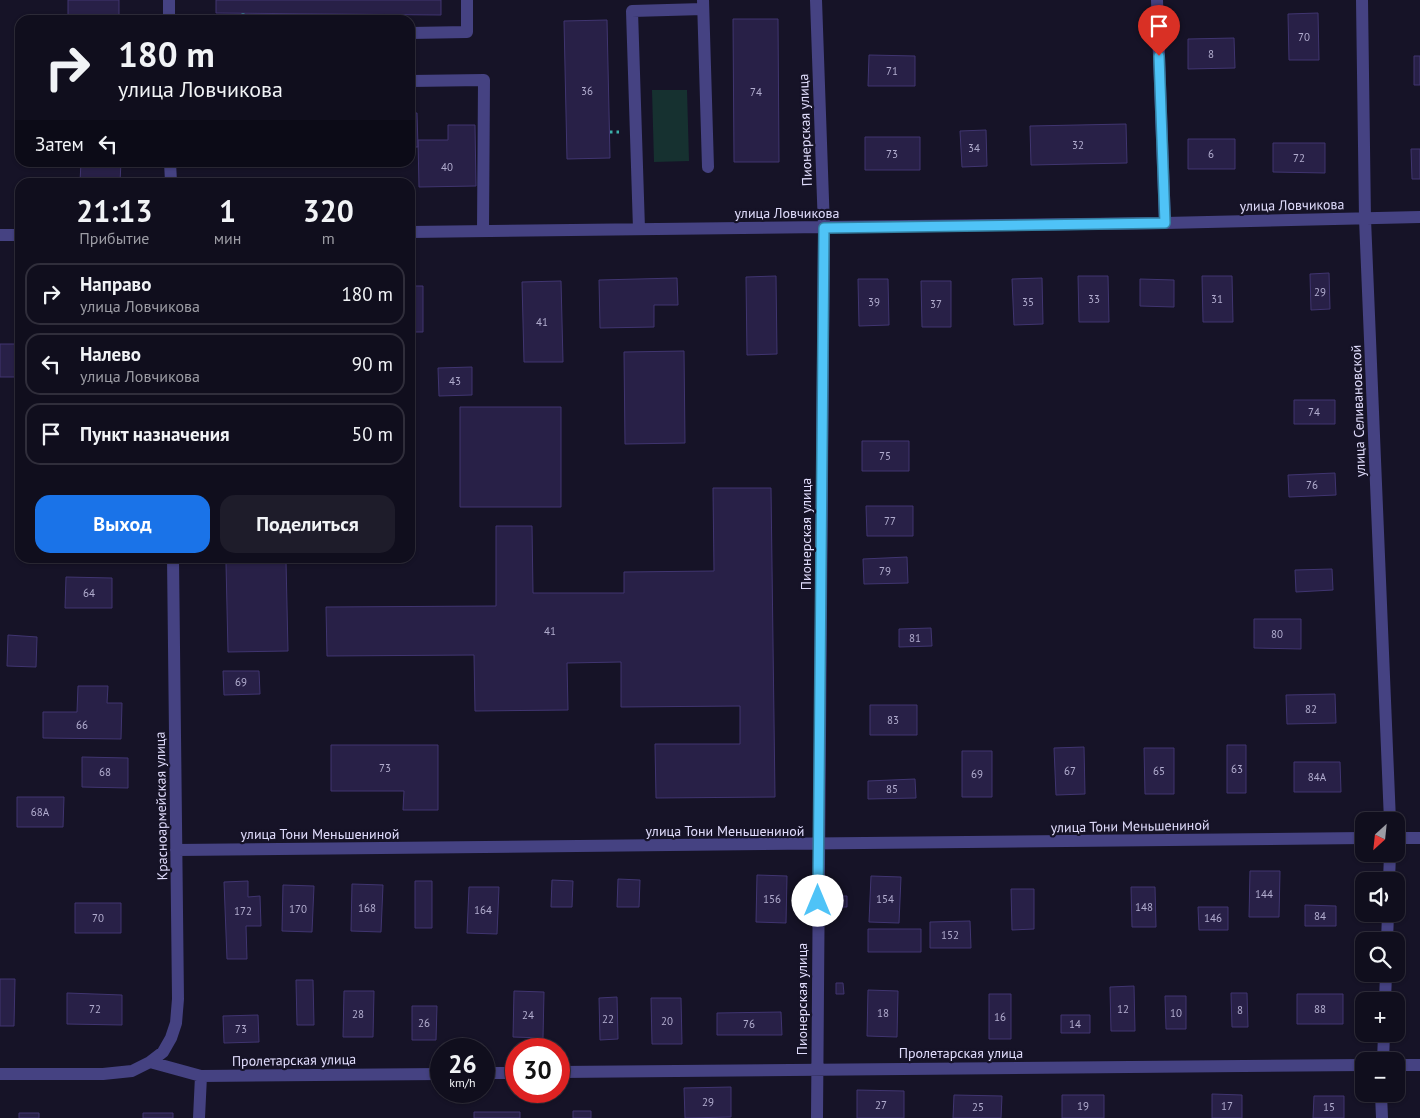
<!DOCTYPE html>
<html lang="ru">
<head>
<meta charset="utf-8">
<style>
	:root { --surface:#100e1d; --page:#1e1c2a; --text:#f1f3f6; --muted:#9c9ca4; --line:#302e3b; --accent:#1a73e8 }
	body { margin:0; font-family:"PT Sans",sans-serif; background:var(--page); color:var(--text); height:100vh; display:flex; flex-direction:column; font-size:19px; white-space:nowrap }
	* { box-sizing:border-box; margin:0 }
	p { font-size:16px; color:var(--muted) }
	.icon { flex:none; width:28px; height:28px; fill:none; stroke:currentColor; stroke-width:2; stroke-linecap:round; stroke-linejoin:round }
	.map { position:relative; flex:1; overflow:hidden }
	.side { position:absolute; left:15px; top:178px; width:400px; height:385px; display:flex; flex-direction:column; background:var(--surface); border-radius:15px; box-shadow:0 1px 4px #0004,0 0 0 1px var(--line) }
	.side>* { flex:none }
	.hud { position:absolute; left:15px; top:15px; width:400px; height:152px; border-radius:15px; box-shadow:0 1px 4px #0004,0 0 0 1px var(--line); background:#100e1d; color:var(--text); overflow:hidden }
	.needle { width:32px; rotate:207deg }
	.fabs { position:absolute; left:1355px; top:812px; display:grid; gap:10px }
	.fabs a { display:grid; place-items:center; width:50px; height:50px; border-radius:10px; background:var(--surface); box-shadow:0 1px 4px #0004,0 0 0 1px var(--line); font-size:25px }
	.speed { position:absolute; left:430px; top:1038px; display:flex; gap:10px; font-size:25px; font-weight:700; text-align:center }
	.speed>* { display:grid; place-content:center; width:65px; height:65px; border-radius:50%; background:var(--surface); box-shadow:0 1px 4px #0004,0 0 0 1px var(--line); line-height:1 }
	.speed small { font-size:12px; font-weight:400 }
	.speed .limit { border:8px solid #d22; background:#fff; color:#111 }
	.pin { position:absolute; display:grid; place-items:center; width:42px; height:42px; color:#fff; margin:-51px -21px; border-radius:50% 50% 50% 0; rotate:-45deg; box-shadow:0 0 5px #0007 }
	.pin .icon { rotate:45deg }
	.me { position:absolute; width:55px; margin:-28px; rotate:0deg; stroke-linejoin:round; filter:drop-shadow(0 0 4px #0008) }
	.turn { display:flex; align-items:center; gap:18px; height:105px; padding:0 20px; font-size:22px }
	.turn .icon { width:65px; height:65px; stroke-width:2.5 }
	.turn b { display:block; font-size:35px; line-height:42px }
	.then { display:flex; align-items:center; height:48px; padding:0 20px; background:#0003; gap:10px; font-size:19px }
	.eta { display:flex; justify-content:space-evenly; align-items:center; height:85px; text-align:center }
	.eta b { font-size:30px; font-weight:800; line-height:35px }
	.button { display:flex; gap:10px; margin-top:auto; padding:10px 20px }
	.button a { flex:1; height:58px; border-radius:15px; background:var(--accent); color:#fff; font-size:20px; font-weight:800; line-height:58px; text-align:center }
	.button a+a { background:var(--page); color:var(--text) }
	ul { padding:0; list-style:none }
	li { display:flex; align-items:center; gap:15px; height:62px; margin:0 10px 8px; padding:0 10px; border:2px solid var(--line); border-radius:15px }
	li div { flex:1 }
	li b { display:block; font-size:19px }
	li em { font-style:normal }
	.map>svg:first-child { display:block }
	.green { fill:#163130 }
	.building { fill:#282047; stroke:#403570 }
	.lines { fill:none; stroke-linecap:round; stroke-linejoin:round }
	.path { stroke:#3cb0a9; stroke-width:3; stroke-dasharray:2.5 4; stroke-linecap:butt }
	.minor { stroke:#454282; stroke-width:12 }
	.route-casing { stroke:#337fa1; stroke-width:12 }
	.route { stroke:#4fc3f7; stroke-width:9 }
	.labels { text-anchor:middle; stroke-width:4.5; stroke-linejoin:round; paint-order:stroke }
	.number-label { font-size:11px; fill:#b2adcf }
	.street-label { font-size:14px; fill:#e0dcfc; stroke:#161327 }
</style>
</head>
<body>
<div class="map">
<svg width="1420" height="1118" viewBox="0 0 1420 1118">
	<rect width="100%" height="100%" fill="#161327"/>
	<path class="green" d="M 652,90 L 687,90 L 689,161 L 654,162 Z"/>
	<path class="building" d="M 68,0 L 119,0 L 119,20 L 68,20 Z
		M 216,0 L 441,0 L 441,15 L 216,13 Z
		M 1318,13 L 1319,60 L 1289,60 L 1288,14 Z
		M 733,19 L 778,19 L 779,162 L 734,162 Z
		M 607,20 L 610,158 L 567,159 L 564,21 Z
		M 1234,38 L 1235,68 L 1188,69 L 1188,39 Z
		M 869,55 L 915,56 L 915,86 L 868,86 Z
		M 1414,56 L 1420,56 L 1420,85 L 1414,85 Z
		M 410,113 L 417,113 L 418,147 L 410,147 Z
		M 1126,124 L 1127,163 L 1031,165 L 1030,126 Z
		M 448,125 L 475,125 L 476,186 L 419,187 L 418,140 L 448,140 Z
		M 986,130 L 987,166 L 962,167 L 960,131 Z
		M 865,137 L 920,137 L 920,170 L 865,170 Z
		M 1188,139 L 1235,139 L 1235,169 L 1188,169 Z
		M 1273,143 L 1325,143 L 1325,173 L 1273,172 Z
		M 1411,149 L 1420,149 L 1420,179 L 1412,179 Z
		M 81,162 L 121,162 L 120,182 L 80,182 Z
		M 1329,273 L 1330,309 L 1311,310 L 1310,274 Z
		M 776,276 L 777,354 L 747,355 L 746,277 Z
		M 1078,276 L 1108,276 L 1109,322 L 1079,322 Z
		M 1202,276 L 1232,276 L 1233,322 L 1203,322 Z
		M 677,278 L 678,305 L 654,305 L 654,327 L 600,328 L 599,280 Z
		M 1042,278 L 1043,324 L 1014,325 L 1012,279 Z
		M 858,279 L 888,279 L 889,325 L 859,326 Z
		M 1140,279 L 1174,280 L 1174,307 L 1140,306 Z
		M 561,281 L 563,362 L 524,362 L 522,282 Z
		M 921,281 L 951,281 L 951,327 L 922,327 Z
		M 410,286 L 423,286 L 423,332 L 410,332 Z
		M 0,344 L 15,344 L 15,377 L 0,377 Z
		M 684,351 L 685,443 L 625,444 L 624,352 Z
		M 472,367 L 472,395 L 439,396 L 438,368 Z
		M 1294,400 L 1335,400 L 1335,424 L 1294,424 Z
		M 460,407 L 561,407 L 561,507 L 460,507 Z
		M 862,441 L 909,441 L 909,471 L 862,471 Z
		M 1335,473 L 1336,495 L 1289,497 L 1288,475 Z
		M 713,488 L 771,488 L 775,797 L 656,798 L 655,744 L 740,744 L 740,706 L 621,707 L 621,662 L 567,663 L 568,710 L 475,711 L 474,655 L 327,656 L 326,607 L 496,606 L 496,526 L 532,526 L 533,593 L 624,593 L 624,572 L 714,571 Z
		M 866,506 L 913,506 L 913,536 L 867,536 Z
		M 907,557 L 908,583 L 864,584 L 863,559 Z
		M 95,558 L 127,558 L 128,562 L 95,563 Z
		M 286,561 L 288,651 L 228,652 L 226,563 Z
		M 1332,569 L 1333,590 L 1296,592 L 1295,570 Z
		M 66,577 L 112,578 L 112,608 L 65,608 Z
		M 1254,619 L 1301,619 L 1301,649 L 1254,648 Z
		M 931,628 L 932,646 L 899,647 L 899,629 Z
		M 8,635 L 37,637 L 36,667 L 7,666 Z
		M 223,671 L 259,671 L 260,694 L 224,695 Z
		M 78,686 L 108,686 L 107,703 L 122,703 L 121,739 L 43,738 L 43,712 L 77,712 Z
		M 1335,694 L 1336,723 L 1287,724 L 1286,695 Z
		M 870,705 L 917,705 L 917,735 L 870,735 Z
		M 331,745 L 438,745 L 438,810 L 403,810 L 404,791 L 331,791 Z
		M 1227,745 L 1246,745 L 1246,793 L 1227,793 Z
		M 1084,747 L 1085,794 L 1056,795 L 1054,748 Z
		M 1144,748 L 1174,748 L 1174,794 L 1145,794 Z
		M 962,751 L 992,751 L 992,797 L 962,797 Z
		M 82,757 L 128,758 L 128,788 L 82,787 Z
		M 1294,762 L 1340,762 L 1341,792 L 1294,792 Z
		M 915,779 L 916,798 L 868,799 L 868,781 Z
		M 17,797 L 64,797 L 63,827 L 17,827 Z
		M 1250,871 L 1280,871 L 1279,917 L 1249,917 Z
		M 757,875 L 787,876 L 786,923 L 756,922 Z
		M 871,876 L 901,877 L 899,923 L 869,922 Z
		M 618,879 L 640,880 L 639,907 L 617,907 Z
		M 552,880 L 573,881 L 572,907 L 551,907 Z
		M 248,881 L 248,897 L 260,896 L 261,926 L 246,926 L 247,959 L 227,959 L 224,882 Z
		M 415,881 L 432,881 L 432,928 L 415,928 Z
		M 352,884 L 383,885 L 381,932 L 351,931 Z
		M 283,885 L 314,886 L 312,932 L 282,931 Z
		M 469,887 L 499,887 L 497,934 L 467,933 Z
		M 1131,887 L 1155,887 L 1156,927 L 1132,927 Z
		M 1011,889 L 1034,889 L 1034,929 L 1012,930 Z
		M 839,896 L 847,896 L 847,907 L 839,907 Z
		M 75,903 L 121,903 L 121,933 L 75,933 Z
		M 1305,905 L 1336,906 L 1336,926 L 1305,926 Z
		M 1198,907 L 1228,907 L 1228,930 L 1199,930 Z
		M 970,921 L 971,948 L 930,948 L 930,922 Z
		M 868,929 L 921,929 L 921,952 L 868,952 Z
		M 0,979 L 15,979 L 14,1026 L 0,1026 Z
		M 296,980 L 313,980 L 314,1025 L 297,1025 Z
		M 836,983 L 843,983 L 844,994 L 836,994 Z
		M 1134,986 L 1135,1031 L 1111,1031 L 1110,987 Z
		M 868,990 L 898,991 L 897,1037 L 867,1036 Z
		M 344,991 L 374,991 L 373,1037 L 343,1037 Z
		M 514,991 L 544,992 L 543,1038 L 513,1037 Z
		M 67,993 L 122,995 L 122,1025 L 67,1024 Z
		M 1231,993 L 1247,993 L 1248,1027 L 1232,1027 Z
		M 989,994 L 1011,994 L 1011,1039 L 989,1039 Z
		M 1297,994 L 1343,994 L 1343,1024 L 1297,1024 Z
		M 1165,996 L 1186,996 L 1186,1029 L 1166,1029 Z
		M 617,997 L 618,1039 L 600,1040 L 599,998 Z
		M 651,998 L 681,998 L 682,1044 L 652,1044 Z
		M 412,1006 L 437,1006 L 436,1040 L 412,1040 Z
		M 781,1012 L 782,1035 L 717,1035 L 717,1013 Z
		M 258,1015 L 259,1042 L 224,1043 L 223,1016 Z
		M 1061,1015 L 1090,1015 L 1090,1033 L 1061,1033 Z
		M 731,1087 L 731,1117 L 685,1118 L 684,1088 Z
		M 857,1090 L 904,1091 L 904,1118 L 857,1118 Z
		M 1212,1094 L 1242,1095 L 1242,1118 L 1212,1118 Z
		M 954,1095 L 1002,1096 L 1001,1118 L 953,1118 Z
		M 1062,1095 L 1104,1095 L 1104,1118 L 1062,1118 Z
		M 1314,1096 L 1344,1096 L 1344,1118 L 1313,1118 Z
		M 573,1111 L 591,1111 L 591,1118 L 573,1118 Z
		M 474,1112 L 520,1112 L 520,1118 L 474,1118 Z
		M 19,1113 L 39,1113 L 39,1118 L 19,1118 Z
		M 143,1113 L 173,1113 L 173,1118 L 143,1118 Z"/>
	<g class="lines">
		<path class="path" d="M 243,20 L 243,13
			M 301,20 L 301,14
			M 362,20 L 362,14
			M 610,132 L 619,132"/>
		<path class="minor" d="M 703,0 L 708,167
			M 816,0 L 824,228 L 817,1118
			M 1157,0 L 1165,223
			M 1362,0 L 1365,219 L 1390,821
			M 169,20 L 169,0
			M 410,33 L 467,32 L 467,0
			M 410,81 L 484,80 L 483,230
			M 170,162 L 171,182
			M 639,229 L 632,11 L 703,9
			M 410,232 L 1165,223 L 1420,217
			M 0,235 L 20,235
			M 1396,838 L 1420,838
			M 176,850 L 1364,838
			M 1389,881 L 1390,854
			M 1387,941 L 1388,914
			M 1385,1001 L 1386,974
			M 1383,1061 L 1384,1034
			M 150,1062 L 201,1076 L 441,1074
			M 1396,1065 L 1420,1065
			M 559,1072 L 1364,1065
			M 484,1073 L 516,1073
			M 0,1074 L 103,1074 L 132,1071 L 150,1062 L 163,1052 L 171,1038 L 176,1023 L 178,999 L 173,558
			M 1381,1094 L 1382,1118
			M 199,1118 L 201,1076"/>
	</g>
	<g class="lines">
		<g class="route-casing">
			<path id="route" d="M 818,901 L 824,228 L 1165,223 L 1159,56"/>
		</g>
		<use href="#route" class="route"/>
	</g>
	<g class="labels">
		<g class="number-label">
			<text x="1304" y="41">70</text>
			<text x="1211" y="58">8</text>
			<text x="892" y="75">71</text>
			<text x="587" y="95">36</text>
			<text x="756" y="96">74</text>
			<text x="1078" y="149">32</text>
			<text x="974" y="152">34</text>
			<text x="892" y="158">73</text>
			<text x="1211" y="158">6</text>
			<text x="1299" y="162">72</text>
			<text x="447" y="171">40</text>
			<text x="1320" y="296">29</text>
			<text x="1094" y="303">33</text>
			<text x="1217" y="303">31</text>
			<text x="874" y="306">39</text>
			<text x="1028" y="306">35</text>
			<text x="936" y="308">37</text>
			<text x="542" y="326">41</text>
			<text x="455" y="385">43</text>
			<text x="1314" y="416">74</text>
			<text x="885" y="460">75</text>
			<text x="1312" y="489">76</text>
			<text x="890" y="525">77</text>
			<text x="885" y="575">79</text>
			<text x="89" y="597">64</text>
			<text x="550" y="635">41</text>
			<text x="1277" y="638">80</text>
			<text x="915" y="642">81</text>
			<text x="241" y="686">69</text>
			<text x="1311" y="713">82</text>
			<text x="893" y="724">83</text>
			<text x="82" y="729">66</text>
			<text x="385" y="772">73</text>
			<text x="1237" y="773">63</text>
			<text x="1070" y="775">67</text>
			<text x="1159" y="775">65</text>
			<text x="105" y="776">68</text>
			<text x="977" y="778">69</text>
			<text x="1317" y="781">84А</text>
			<text x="892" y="793">85</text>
			<text x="40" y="816">68А</text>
			<text x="1264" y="898">144</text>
			<text x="772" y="903">156</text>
			<text x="885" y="903">154</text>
			<text x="1144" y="911">148</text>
			<text x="367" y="912">168</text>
			<text x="298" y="913">170</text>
			<text x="483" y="914">164</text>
			<text x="243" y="915">172</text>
			<text x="1320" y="920">84</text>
			<text x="98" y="922">70</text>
			<text x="1213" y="922">146</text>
			<text x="950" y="939">152</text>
			<text x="95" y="1013">72</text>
			<text x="1123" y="1013">12</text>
			<text x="1320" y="1013">88</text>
			<text x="1240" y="1014">8</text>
			<text x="883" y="1017">18</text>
			<text x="1176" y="1017">10</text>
			<text x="358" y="1018">28</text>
			<text x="528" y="1019">24</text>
			<text x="1000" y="1021">16</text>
			<text x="608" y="1023">22</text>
			<text x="667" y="1025">20</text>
			<text x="424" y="1027">26</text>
			<text x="749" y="1028">76</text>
			<text x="1075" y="1028">14</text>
			<text x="241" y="1033">73</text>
			<text x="708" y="1106">29</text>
			<text x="881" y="1109">27</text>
			<text x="1083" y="1110">19</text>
			<text x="1227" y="1110">17</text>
			<text x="978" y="1111">25</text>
			<text x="1329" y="1111">15</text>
		</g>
		<g class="street-label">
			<text transform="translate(805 130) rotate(-92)" y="5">Пионерская улица</text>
			<text transform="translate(1292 205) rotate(-1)" y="5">улица Ловчикова</text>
			<text x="787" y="218">улица Ловчикова</text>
			<text transform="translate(1358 411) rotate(-92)" y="5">улица Селивановской</text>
			<text transform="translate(806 534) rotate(-90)" y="5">Пионерская улица</text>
			<text transform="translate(161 806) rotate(-91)" y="5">Красноармейская улица</text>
			<text transform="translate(1130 826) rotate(-1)" y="5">улица Тони Меньшениной</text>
			<text x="725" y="836">улица Тони Меньшениной</text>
			<text x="320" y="839">улица Тони Меньшениной</text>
			<text transform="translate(802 999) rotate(-90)" y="5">Пионерская улица</text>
			<text x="961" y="1058">Пролетарская улица</text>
			<text transform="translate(294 1060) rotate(-1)" y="5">Пролетарская улица</text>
		</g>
	</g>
</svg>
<div class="fabs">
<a><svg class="needle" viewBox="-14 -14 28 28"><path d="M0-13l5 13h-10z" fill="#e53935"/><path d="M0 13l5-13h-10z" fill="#9c9ca4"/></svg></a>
<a><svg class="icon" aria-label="sound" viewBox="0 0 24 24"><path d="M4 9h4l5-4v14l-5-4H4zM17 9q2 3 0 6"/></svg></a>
<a><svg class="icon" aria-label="search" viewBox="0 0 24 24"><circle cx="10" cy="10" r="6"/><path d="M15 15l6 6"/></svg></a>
<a>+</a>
<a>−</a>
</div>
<div class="speed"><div>26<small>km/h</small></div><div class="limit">30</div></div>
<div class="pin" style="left:1159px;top:56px;background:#d93025"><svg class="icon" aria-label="arrive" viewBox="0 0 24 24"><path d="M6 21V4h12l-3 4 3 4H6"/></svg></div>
<svg class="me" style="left:818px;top:901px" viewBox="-20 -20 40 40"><circle r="19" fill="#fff"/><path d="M0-13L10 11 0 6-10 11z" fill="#4fc3f7"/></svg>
<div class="hud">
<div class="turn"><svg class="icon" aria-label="right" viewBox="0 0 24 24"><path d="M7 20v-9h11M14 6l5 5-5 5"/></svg><div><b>180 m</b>улица Ловчикова</div></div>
<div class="then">Затем<svg class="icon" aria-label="left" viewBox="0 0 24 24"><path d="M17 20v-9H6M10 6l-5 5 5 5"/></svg></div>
</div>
<section class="side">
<div class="eta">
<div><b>21:13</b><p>Прибытие</p></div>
<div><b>1</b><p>мин</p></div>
<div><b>320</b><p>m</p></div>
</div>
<ul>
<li><svg class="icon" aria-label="right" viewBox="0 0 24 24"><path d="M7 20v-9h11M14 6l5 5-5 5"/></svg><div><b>Направо</b><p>улица Ловчикова</p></div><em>180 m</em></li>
<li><svg class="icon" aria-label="left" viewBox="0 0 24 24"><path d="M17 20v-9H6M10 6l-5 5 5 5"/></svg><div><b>Налево</b><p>улица Ловчикова</p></div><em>90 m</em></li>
<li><svg class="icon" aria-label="arrive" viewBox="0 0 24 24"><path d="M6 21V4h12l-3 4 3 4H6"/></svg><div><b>Пункт назначения</b></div><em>50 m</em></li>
</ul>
<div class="button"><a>Выход</a><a>Поделиться</a></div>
</section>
</div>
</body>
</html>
